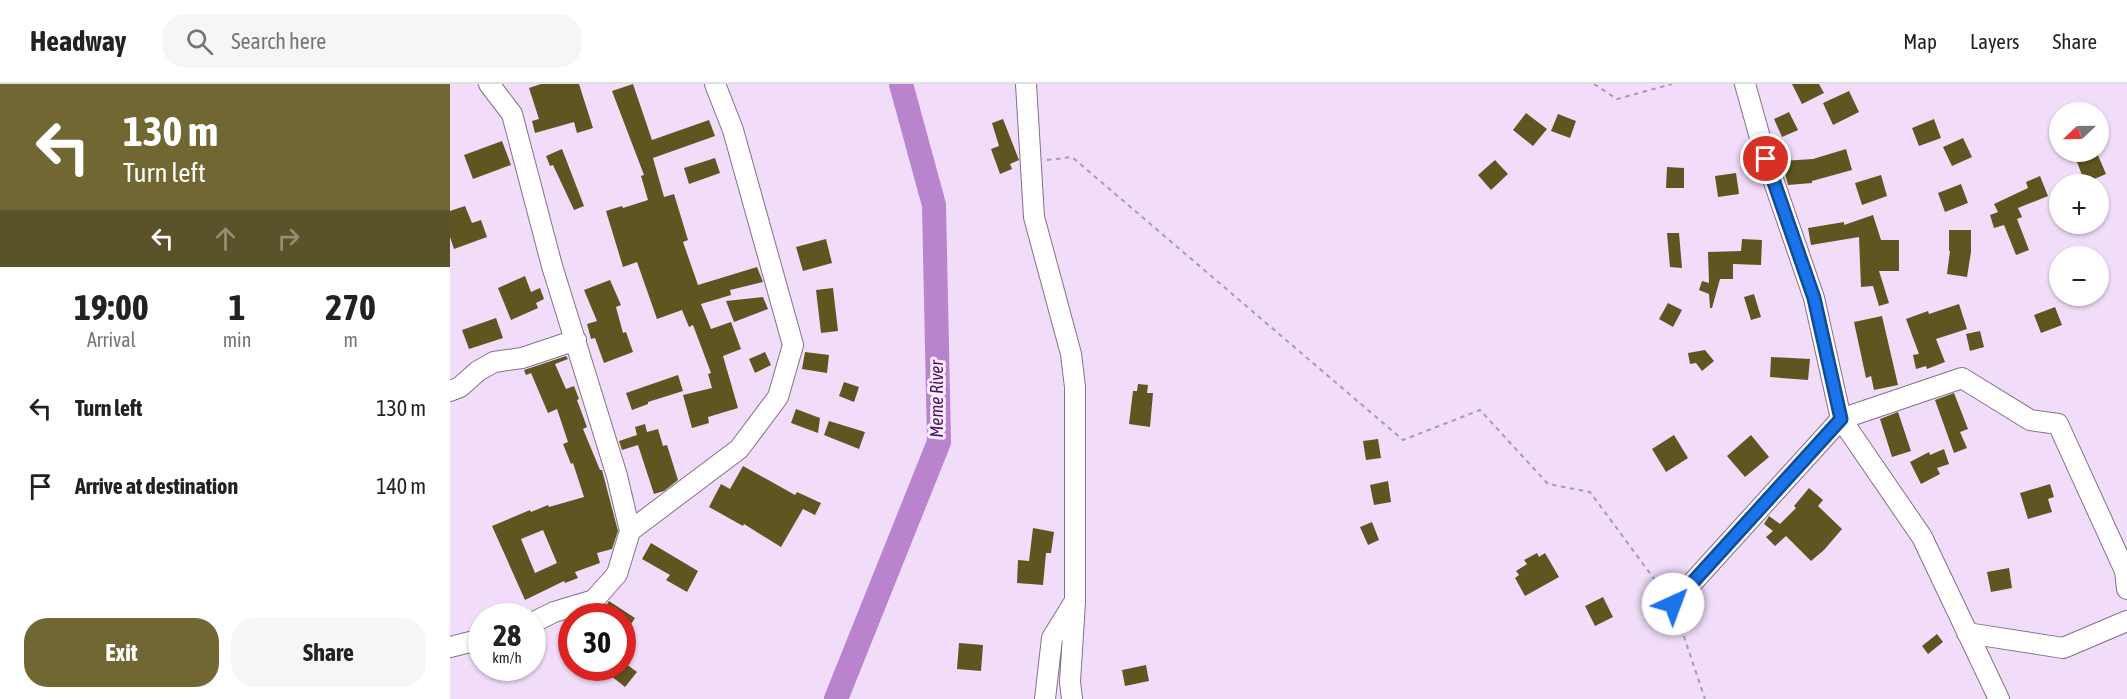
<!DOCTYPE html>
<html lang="en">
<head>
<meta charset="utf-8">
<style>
	:root { --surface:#fff; --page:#f6f6f6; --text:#222; --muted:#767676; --line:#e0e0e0; --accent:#716733 }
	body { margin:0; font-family:"Asap Condensed",sans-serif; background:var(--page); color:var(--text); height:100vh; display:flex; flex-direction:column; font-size:22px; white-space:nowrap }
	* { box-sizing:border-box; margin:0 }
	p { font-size:20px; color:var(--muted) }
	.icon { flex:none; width:33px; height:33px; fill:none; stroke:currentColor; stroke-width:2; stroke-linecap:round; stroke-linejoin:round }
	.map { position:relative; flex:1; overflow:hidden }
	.sheet { display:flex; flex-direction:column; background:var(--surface); width:450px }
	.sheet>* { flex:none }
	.top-card { background:#716733; color:#fff; overflow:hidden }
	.needle { width:39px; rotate:248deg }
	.fabs { position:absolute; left:1599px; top:18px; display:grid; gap:12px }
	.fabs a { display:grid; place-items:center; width:60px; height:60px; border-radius:50%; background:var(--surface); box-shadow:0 2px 4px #0004; font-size:30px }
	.speed { position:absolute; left:18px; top:519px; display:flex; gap:12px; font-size:30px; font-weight:700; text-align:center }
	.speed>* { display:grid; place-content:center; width:78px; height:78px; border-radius:50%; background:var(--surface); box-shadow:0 2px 4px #0004; line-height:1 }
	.speed small { font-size:15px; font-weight:400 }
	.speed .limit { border:9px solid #d22; background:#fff; color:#111 }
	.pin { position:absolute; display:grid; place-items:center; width:51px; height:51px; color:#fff; margin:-26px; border:3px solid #fff; border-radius:50%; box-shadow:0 2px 6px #0007 }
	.me { position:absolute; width:66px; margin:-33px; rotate:43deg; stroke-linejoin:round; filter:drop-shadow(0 0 4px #0008) }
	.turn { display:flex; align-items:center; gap:21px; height:126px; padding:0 24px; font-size:27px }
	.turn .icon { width:78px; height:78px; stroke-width:2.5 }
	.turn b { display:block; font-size:42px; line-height:51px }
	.lanes { display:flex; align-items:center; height:57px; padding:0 24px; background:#0003; justify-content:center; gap:30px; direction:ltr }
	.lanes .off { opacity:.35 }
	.eta { display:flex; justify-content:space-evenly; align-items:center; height:102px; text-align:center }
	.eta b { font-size:36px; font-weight:700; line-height:42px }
	.cta { display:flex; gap:12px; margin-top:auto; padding:12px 24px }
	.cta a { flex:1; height:69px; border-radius:24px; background:var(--accent); color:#fff; font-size:24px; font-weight:700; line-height:69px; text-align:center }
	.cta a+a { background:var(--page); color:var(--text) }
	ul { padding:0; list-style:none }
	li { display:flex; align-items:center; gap:18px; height:78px; padding:0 24px }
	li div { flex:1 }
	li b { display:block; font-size:22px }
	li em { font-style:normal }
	header { display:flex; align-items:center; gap:36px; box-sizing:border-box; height:84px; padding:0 30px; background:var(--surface); border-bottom:2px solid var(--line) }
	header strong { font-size:28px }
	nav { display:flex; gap:33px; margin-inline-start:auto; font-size:21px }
	.search { width:420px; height:54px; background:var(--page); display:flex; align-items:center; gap:15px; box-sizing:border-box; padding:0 21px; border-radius:24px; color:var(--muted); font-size:22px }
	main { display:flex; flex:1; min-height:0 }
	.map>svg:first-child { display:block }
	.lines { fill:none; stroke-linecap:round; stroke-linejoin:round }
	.river { stroke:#b983cd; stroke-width:24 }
	.building { fill:#5f5520; fill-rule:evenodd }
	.minor-casing { stroke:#83708a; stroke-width:22 }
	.path { stroke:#a99aaf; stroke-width:2; stroke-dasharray:4.5 4.5; stroke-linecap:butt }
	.minor { stroke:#fff; stroke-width:20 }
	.route-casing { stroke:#114b97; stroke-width:15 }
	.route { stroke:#1a73e8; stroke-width:10 }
	.labels { text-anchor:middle; stroke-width:6; stroke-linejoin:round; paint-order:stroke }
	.water-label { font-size:18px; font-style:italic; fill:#540d69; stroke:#faeeff }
</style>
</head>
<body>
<header>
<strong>Headway</strong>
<div class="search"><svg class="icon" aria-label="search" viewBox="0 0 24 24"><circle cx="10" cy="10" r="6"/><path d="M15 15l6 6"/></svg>Search here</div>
<nav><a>Map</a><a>Layers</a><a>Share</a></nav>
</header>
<main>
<section class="sheet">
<div class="top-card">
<div class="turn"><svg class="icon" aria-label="left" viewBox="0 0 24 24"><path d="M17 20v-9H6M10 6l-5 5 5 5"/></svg><div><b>130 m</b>Turn left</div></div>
<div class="lanes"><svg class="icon" aria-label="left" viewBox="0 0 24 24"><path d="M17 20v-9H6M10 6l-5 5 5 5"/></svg><svg class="icon off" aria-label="ahead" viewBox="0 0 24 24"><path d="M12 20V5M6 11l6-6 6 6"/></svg><svg class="icon off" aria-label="right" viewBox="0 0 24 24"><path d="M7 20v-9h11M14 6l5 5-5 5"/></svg></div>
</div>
<div class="eta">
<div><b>19:00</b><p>Arrival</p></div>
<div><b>1</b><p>min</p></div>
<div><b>270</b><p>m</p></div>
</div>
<ul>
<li><svg class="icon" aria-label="left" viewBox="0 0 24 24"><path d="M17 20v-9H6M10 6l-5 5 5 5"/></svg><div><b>Turn left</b></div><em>130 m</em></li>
<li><svg class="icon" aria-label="arrive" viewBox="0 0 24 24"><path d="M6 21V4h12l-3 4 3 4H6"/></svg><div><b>Arrive at destination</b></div><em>140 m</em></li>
</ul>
<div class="cta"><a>Exit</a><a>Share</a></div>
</section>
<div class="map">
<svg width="1677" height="615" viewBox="0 0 1677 615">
	<rect width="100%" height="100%" fill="#f1ddf9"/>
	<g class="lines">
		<path class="river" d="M 386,615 L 489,358 L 484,121 L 451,0"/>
	</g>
	<path class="building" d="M 91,0 L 129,0 L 143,44 L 127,49 L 124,38 L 85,49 L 82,37 L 89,35 L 79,4 Z
		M 183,0 L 202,56 L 259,36 L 265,52 L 203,74 L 214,113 L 224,110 L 238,156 L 233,158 L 248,201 L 307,183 L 313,198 L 280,206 L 281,211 L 251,220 L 261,245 L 281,238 L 291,265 L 273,272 L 288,324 L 258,333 L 259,339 L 242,344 L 233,311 L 262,304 L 258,290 L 261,289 L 243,241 L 239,243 L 232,226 L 207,235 L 187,178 L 173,183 L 156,127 L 172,122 L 173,124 L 198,116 L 191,92 L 194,91 L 162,7 Z
		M 1342,0 L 1369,0 L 1374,9 L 1352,20 Z
		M 1399,7 L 1409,28 L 1383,41 L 1373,19 Z
		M 1339,28 L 1348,46 L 1332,53 L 1324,35 Z
		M 1076,29 L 1097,45 L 1083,62 L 1063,46 Z
		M 1108,30 L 1126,37 L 1120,54 L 1101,47 Z
		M 553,35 L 569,76 L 560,80 L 562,85 L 550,90 L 541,65 L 549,62 L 542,39 Z
		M 1484,35 L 1491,54 L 1469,62 L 1462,44 Z
		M 1513,54 L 1522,73 L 1502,82 L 1493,63 Z
		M 52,57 L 61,81 L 23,95 L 14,71 Z
		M 112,65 L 134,122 L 124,126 L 103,81 L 100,82 L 96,72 Z
		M 1396,65 L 1402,86 L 1362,97 L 1362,99 L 1338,101 L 1332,77 L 1363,75 Z
		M 1647,69 L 1656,90 L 1635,99 L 1627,78 Z
		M 265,74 L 270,89 L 239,100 L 234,84 Z
		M 1045,76 L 1058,90 L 1041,106 L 1028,91 Z
		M 1217,83 L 1234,84 L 1234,104 L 1216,104 Z
		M 1286,89 L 1289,110 L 1268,113 L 1265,92 Z
		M 1431,91 L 1437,112 L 1412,121 L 1405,99 Z
		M 1590,92 L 1598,112 L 1568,124 L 1572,133 L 1567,135 L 1579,166 L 1566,171 L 1554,141 L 1544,144 L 1540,131 L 1548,128 L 1544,120 L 1578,104 L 1576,98 Z
		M 1511,100 L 1518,119 L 1495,128 L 1488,109 Z
		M 15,122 L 22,139 L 31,136 L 37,153 L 4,165 L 0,153 L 0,127 Z
		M 1423,131 L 1431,156 L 1449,156 L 1449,187 L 1429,187 L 1439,219 L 1429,222 L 1423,202 L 1411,203 L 1409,153 L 1361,161 L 1358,144 L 1394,138 L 1394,141 Z
		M 1499,146 L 1521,146 L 1521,168 L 1517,193 L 1497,190 L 1500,167 L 1499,167 Z
		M 1217,149 L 1229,149 L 1232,184 L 1220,183 Z
		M 376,155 L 382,179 L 353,187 L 346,163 Z
		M 1292,155 L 1312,156 L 1311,181 L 1283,180 L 1283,195 L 1270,195 L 1262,224 L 1260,224 L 1259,210 L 1249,206 L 1252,197 L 1259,199 L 1258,168 L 1291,167 Z
		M 75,192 L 81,208 L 90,204 L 94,215 L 86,219 L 88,224 L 61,236 L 48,204 Z
		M 160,196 L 171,221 L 166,223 L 173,249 L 176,248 L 183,268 L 154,279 L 145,254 L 141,255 L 137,240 L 147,237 L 134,206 Z
		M 383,204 L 388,247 L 371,249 L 366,206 Z
		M 1304,210 L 1311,233 L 1301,236 L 1294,213 Z
		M 313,213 L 318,225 L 284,238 L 276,217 Z
		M 1218,219 L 1232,226 L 1223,243 L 1209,235 Z
		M 1509,220 L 1517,245 L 1486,255 L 1495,278 L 1477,285 L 1476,282 L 1466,285 L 1463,271 L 1469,270 L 1456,235 L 1478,227 L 1479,230 Z
		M 1605,223 L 1612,241 L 1591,249 L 1584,231 Z
		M 1432,232 L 1448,301 L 1424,306 L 1421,292 L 1416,294 L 1404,238 Z
		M 46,234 L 53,254 L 19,265 L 12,246 Z
		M 1530,247 L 1534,263 L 1520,267 L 1516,250 Z
		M 1255,266 L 1264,277 L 1252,287 L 1246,279 L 1240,280 L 1238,269 Z
		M 315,268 L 321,281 L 305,289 L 299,275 Z
		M 355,268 L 379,271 L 377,289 L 352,285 Z
		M 116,272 L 118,275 L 105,280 L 116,305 L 124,302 L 129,315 L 127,316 L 137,343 L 133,345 L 150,386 L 152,386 L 168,447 L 162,465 L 147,469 L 150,479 L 125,488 L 128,494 L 115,499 L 114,497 L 75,516 L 42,442 L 80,426 L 81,428 L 98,421 L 99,423 L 134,413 L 123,379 L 121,380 L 113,360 L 118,358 L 107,325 L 98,329 L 81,289 L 76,291 L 74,286 ZM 93,446 L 107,479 L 85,489 L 71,455 Z
		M 1321,273 L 1360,275 L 1358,296 L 1320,293 Z
		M 228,291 L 233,307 L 198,318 L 198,320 L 182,326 L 176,309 Z
		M 394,298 L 409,303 L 404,318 L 389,312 Z
		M 688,300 L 698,301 L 697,309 L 703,309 L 700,343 L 679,340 L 683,307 L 687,307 Z
		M 1504,309 L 1518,345 L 1510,348 L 1517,364 L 1504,369 L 1485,316 Z
		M 346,325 L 370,334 L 368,349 L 341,339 Z
		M 1448,328 L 1461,367 L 1442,373 L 1430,335 Z
		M 379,337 L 415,348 L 409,365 L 374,351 Z
		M 195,340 L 197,348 L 208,345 L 213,362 L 217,361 L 228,396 L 214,407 L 204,410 L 188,361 L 172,366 L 169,357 L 187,351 L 185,343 Z
		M 1224,351 L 1238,374 L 1216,388 L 1202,365 Z
		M 1301,351 L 1319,373 L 1295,393 L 1277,372 Z
		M 928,355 L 931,374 L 916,376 L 913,357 Z
		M 1494,365 L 1499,380 L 1487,384 L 1490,390 L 1471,400 L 1460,378 L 1479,368 L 1480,371 Z
		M 293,382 L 345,411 L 347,408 L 371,419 L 365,431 L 353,425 L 331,463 L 294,440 L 293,442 L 259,423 L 271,400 L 280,405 Z
		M 938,397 L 941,418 L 924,421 L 920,401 Z
		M 1600,400 L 1604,413 L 1598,415 L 1602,428 L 1578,435 L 1570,409 Z
		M 1359,404 L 1373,416 L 1368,422 L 1392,445 L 1374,466 L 1361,477 L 1336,452 L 1325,462 L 1316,453 L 1323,447 L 1314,440 L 1319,432 L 1330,440 L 1346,424 L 1344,422 Z
		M 922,438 L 929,456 L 918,461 L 910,443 Z
		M 583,444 L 604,448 L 601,469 L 596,469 L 593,501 L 567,499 L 568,476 L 579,477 Z
		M 201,459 L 248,487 L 237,508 L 216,496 L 220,491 L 192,475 Z
		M 1087,469 L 1089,473 L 1095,469 L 1109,493 L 1075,512 L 1065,494 L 1069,491 L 1066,487 L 1077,480 L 1074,476 Z
		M 1559,484 L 1562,504 L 1541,508 L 1537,488 Z
		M 1153,513 L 1163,533 L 1145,542 L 1135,522 Z
		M 159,517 L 185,534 L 172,554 L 172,532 L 149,532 Z
		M 1487,550 L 1493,558 L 1478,570 L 1472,562 Z
		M 509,559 L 533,561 L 531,587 L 507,585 Z
		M 172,577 L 187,588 L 175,603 L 151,584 L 172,584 Z
		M 696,581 L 699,597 L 675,602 L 672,586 Z"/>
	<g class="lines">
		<g class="minor-casing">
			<path id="minor" d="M 39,0 L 62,30 L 102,182 L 167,392 L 180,447 L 167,490 L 144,516 L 104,528 L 82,539
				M 576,0 L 584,133 L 621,270 L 625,303 L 625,518 L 620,598 L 622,615
				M 1295,0 L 1316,75 L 1364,214 L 1391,335 L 1512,294 L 1580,336 L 1608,340 L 1675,487 L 1677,505
				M 0,307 L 10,303 L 28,287 L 44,278 L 72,274 L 126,256
				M 180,447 L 289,365 L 328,313 L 343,261 L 283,46 L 265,0
				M 1223,520 L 1391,335 L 1472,453 L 1549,615
				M 1517,549 L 1613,564 L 1677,537
				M 0,563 L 32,555
				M 595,615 L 602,554 L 623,520"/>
		</g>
		<path class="path" d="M 1144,0 L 1167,15 L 1222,0
			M 597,76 L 622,73 L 953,356 L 1030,326 L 1098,400 L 1140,408 L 1213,507
			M 1228,535 L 1255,615"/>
		<use href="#minor" class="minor"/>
	</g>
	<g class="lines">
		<g class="route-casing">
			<path id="route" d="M 1223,520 L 1391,335 L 1364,214 L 1316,75"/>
		</g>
		<use href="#route" class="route"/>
	</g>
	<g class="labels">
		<g class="water-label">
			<text transform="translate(487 315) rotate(-90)" y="6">Meme River</text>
		</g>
	</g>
</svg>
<div class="fabs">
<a><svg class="needle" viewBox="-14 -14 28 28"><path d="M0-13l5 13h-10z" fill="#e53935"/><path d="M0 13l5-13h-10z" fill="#767676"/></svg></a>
<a>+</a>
<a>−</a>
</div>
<div class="speed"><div>28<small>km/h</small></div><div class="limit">30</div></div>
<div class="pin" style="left:1316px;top:75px;background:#d93025"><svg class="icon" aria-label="arrive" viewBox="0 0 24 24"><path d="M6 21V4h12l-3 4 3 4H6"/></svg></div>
<svg class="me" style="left:1223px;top:520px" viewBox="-20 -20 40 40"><circle r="19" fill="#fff"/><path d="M0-13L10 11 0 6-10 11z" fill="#1a73e8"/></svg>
</div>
</main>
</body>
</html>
